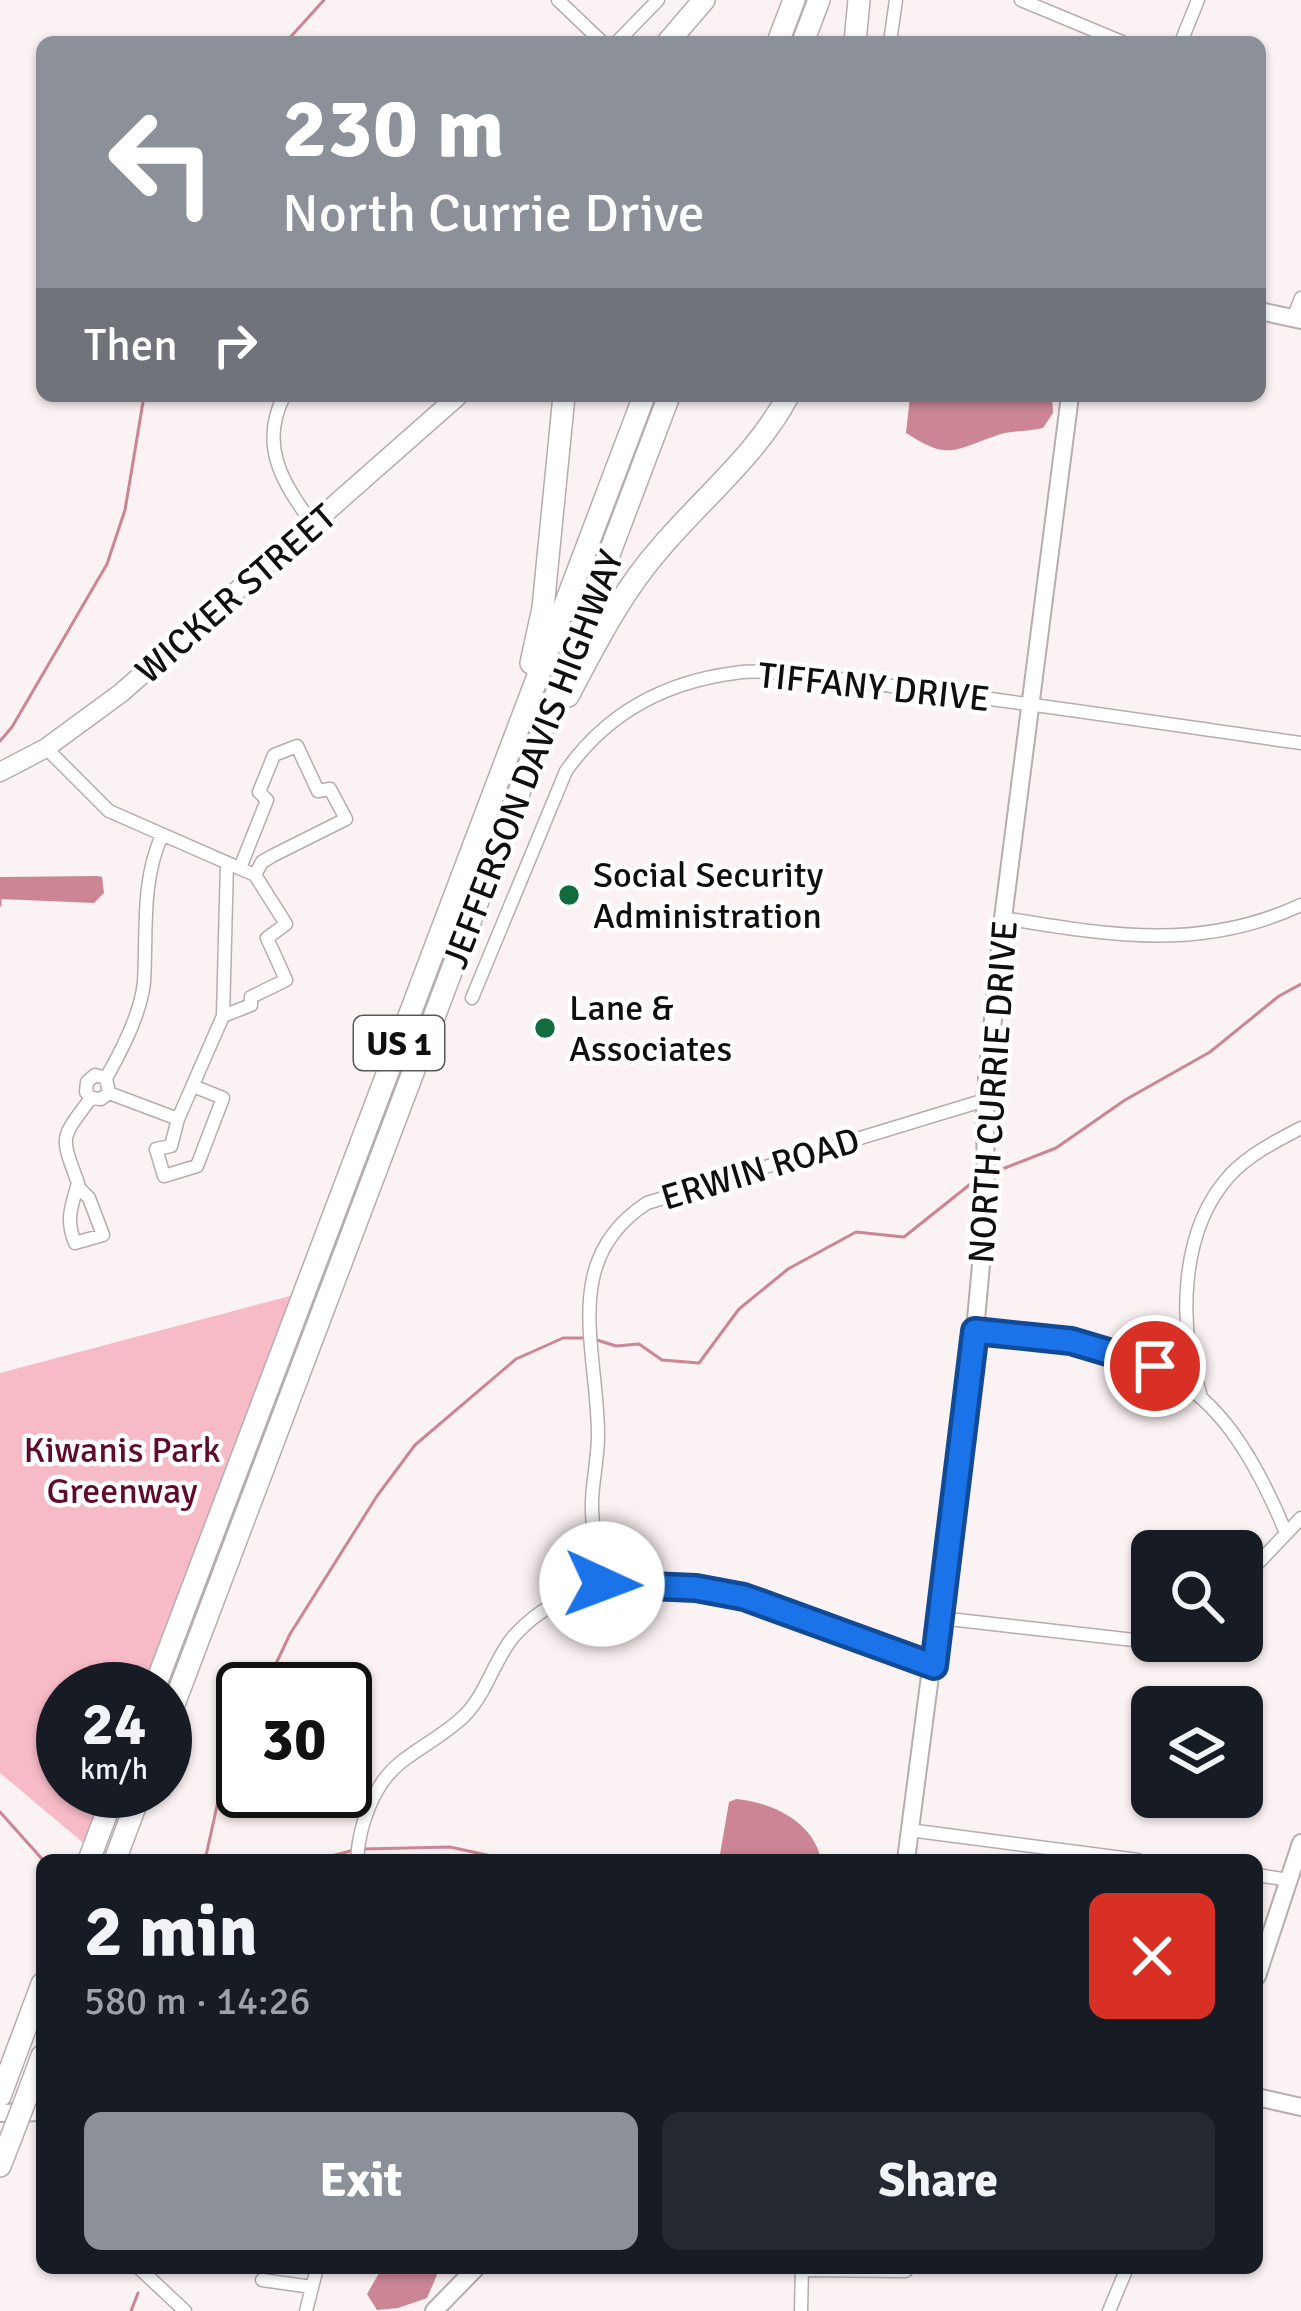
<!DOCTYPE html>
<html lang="en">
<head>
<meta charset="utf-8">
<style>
	:root { --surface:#171b24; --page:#242831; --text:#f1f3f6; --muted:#9ea1a6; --accent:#8c9099 }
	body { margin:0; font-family:Signika,sans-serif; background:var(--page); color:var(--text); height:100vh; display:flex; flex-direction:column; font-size:45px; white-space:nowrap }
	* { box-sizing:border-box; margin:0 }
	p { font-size:39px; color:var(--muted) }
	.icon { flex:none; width:66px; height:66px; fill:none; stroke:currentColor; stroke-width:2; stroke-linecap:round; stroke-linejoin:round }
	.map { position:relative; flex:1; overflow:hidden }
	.panel { position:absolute; left:36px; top:1854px; width:1227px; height:420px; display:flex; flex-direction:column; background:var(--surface); border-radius:18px; box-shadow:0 3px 9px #0004 }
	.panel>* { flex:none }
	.guide { position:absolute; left:36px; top:36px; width:1230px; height:366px; border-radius:18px; box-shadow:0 3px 9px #0004; background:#8c9099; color:#fff; overflow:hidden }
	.buttons { position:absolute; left:1131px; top:1530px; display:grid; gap:24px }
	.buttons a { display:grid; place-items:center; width:132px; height:132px; border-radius:18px; background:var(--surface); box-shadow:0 3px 9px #0004; font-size:60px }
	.speed { position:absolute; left:36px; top:1662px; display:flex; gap:24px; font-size:60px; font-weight:700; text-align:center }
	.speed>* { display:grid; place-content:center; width:156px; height:156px; border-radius:50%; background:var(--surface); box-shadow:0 3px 9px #0004; line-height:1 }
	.speed small { font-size:30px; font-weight:400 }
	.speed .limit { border:6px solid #111; border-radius:18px; background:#fff; color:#111 }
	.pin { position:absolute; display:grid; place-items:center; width:102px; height:102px; color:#fff; margin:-51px; border:6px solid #fff; border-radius:50%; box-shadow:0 3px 12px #0007 }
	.me { position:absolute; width:132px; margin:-66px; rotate:92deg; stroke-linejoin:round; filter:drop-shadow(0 0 9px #0008) }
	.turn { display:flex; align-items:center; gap:42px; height:252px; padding:0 48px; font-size:54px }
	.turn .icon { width:156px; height:156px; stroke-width:2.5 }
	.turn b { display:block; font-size:84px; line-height:102px }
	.then { display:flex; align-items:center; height:114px; padding:0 48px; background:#0003; gap:24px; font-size:45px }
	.round { display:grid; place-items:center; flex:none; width:126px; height:126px; border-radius:18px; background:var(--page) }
	.head { display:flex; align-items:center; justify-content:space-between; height:204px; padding:0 48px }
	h1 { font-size:72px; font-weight:700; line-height:90px }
	.button { display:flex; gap:24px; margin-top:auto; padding:24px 48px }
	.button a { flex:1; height:138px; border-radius:18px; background:var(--accent); color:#fff; font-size:48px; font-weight:700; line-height:138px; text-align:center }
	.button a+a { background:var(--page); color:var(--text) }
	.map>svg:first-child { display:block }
	.green { fill:#f7bbc7 }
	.water { fill:#cb8595 }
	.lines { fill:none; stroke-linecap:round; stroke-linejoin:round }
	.stream { stroke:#cb8595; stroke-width:3 }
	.street-casing { stroke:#b5adae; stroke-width:15 }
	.secondary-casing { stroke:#b5adae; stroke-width:20 }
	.primary-casing { stroke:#b5adae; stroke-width:21 }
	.highway-casing { stroke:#b5adae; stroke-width:24 }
	.street { stroke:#fff; stroke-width:12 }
	.secondary { stroke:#fff; stroke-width:16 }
	.primary { stroke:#fff; stroke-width:18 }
	.highway { stroke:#fff; stroke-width:21 }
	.highway-bridge-casing { stroke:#b5adae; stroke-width:24; stroke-linecap:butt }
	.highway-bridge { stroke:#fff; stroke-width:21 }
	.route-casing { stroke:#114b97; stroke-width:30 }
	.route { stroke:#1a73e8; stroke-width:21 }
	.poi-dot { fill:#136c3f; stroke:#fff; stroke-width:4.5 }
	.labels { text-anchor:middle; stroke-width:9; stroke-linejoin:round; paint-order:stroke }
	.shield { fill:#fff; stroke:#585656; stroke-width:3 }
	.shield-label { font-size:33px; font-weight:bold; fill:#110e0e }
	.street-label { font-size:36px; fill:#110e0e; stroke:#fff }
	.poi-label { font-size:36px; fill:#110e0e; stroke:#fff; text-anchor:start }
	.park-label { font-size:36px; fill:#610b2b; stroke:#fff }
</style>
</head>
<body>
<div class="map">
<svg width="1301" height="2311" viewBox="0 0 1301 2311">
	<rect width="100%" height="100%" fill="#fbf2f3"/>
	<path class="green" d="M 324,1287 L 165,1689 L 63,1689 L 63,1791 L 124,1791 L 99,1856 L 0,1773 L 0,1373 Z"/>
	<path class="water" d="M 910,396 L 1052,396 L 1053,413 L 1043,428 C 1027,432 1010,430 995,436 C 952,451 948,460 906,433 Z
		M 98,876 L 102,877 L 104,893 L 94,903 L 0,899 L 0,877 Z
		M 736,1799 C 771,1802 814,1822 821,1860 L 719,1860 L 729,1802 Z
		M 382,2268 L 440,2268 L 427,2298 L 398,2308 L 377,2310 L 367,2294 Z"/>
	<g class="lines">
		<path class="stream" d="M 286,42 L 324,0
			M 0,741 L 12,727 L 107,564 L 125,510 L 144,396
			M 0,895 L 0,905
			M 992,1173 L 1056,1148 L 1125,1100 L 1210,1052 L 1279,996 L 1301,984
			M 597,1340 L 616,1346 L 639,1344 L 662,1360 L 699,1363 L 739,1309 L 788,1269 L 856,1232 L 904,1237 L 978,1178
			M 264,1689 L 290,1634 L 377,1496 L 415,1445 L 516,1359 L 563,1338 L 588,1338
			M 0,1812 L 43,1860
			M 363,1849 L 450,1847 L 510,1860
			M 205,1860 L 221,1788 L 243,1737
			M 317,1860 L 354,1850
			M 131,2311 L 138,2293"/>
		<g class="street-casing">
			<path id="street" d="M 558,0 L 602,42
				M 1021,0 L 1122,42
				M 617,42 L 658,0
				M 890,42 L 896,0
				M 1181,42 L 1198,0
				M 1293,318 L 1301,298
				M 284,396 C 259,445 282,482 312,523
				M 46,748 L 109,811 L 255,875 L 286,924 L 267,938 L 286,980 L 251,997 L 251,1005 L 223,1016
				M 240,868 L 267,800 L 259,792 L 274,755 L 297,746 L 318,791 L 330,789 L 346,819 L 272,856 L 262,862 L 255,875
				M 1003,918 C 1108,935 1200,952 1301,905
				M 472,998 L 566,771 C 607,713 665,682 735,673 C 777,667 855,682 900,687 C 1034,704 1167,724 1301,743
				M 106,1078 L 95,1075 L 87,1082 L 86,1092 L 91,1098 L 101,1099 L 109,1093 L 106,1078 C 121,1052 141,1012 144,982 C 147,931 141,882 162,835
				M 193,1086 L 223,1098 L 197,1166 L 164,1176 L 156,1149 L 171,1146 L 178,1119 L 223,1016 L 227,863
				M 109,1093 L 178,1119
				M 78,1187 L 89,1198 L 103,1235 L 75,1243 C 65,1218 72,1206 78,1183 C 60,1134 60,1140 91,1098
				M 975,1331 C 1149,1349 1215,1362 1286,1533
				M 1200,1393 C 1178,1326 1179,1231 1230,1175 C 1250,1154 1276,1141 1301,1128
				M 1242,1580 L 1301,1518
				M 602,1584 C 598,1557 591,1528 592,1500 C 593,1479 598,1457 598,1435 C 598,1350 559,1260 647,1203 L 985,1100
				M 940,1618 L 1134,1640 L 1152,1638
				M 909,1830 L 1138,1860
				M 357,1860 C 359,1825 373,1785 400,1763 C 421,1746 448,1733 466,1714 C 487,1692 495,1658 514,1636 C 619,1519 815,1627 934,1666
				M 1257,1875 L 1289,1880
				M 139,2268 L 185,2311
				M 802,2270 L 906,2271
				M 262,2280 L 312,2287
				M 306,2311 L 317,2268
				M 801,2311 L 802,2268
				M 1109,2311 L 1127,2268"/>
		</g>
		<g class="secondary-casing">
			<path id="secondary" d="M 1260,311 L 1301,320
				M 906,1860 L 975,1331 L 986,1209 L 985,1100 L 1003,918 L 1070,396
				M 1257,1976 L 1301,1843
				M 1257,2097 L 1301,2107
				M 0,2113 L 42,2112
				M 434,2311 L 476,2268"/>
		</g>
		<g class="primary-casing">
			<path id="primary" d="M 0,772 L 46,748 L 121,693 L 458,396"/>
		</g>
		<g class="highway-casing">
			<path id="highway" d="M 668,42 L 704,0
				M 778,42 L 794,0
				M 803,42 L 819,0
				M 855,42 L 859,0
				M 531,663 L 543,608 L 564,396
				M 568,696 C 596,643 622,591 662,546 C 705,496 757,454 788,396
				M 154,1689 L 644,396
				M 165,1728 L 669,396
				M 89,1860 L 115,1791
				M 115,1860 L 141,1791
				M 35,2075 L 42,2056
				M 0,2096 L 42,1984
				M 0,2166 L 9,2143"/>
		</g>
		<use href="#street" class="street"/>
		<use href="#secondary" class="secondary"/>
		<use href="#primary" class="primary"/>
		<use href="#highway" class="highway"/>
		<g class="highway-bridge-casing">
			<path id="highway-bridge" d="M 9,2143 L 35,2075"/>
		</g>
		<use href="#highway-bridge" class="highway-bridge"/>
	</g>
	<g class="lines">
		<g class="route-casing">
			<path id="route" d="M 602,1584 L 696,1588 L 744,1597 L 934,1666 L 975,1331 L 1071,1341 L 1155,1366"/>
		</g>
		<use href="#route" class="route"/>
	</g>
	<g class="poi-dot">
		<circle cx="569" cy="895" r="12"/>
		<circle cx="545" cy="1028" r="12"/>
	</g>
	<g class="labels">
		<rect class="shield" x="354" y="1016" width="90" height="54" rx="9"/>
		<g class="shield-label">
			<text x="399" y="1055">US 1</text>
		</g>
		<g class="street-label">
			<text transform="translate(235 593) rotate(-41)" y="13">WICKER STREET</text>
			<text transform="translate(874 686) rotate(6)" y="13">TIFFANY DRIVE</text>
			<text transform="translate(532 759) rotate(-69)" y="13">JEFFERSON DAVIS HIGHWAY</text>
			<text transform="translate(992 1092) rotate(-86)" y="13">NORTH CURRIE DRIVE</text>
			<text transform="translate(760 1168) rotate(-17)" y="13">ERWIN ROAD</text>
		</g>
		<g class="poi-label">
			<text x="593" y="887">Social Security<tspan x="593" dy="41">Administration</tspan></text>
			<text x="569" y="1020">Lane &amp;<tspan x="569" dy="41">Associates</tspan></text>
		</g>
		<g class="park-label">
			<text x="122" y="1462">Kiwanis Park<tspan x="122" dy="41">Greenway</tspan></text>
		</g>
	</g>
</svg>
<div class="buttons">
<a><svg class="icon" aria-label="search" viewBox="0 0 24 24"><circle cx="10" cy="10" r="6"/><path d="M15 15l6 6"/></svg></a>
<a><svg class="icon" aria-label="layers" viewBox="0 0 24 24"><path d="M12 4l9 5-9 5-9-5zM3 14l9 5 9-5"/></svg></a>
</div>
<div class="speed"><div>24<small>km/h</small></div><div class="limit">30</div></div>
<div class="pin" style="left:1155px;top:1366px;background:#d93025"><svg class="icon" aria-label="arrive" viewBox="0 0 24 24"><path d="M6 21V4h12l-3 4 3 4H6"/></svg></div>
<svg class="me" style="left:602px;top:1584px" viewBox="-20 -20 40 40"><circle r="19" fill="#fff"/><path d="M0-13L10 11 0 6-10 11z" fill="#1a73e8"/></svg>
<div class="guide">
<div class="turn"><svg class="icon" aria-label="left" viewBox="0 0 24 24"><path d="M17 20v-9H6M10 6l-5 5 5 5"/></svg><div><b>230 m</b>North Currie Drive</div></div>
<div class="then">Then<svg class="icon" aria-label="right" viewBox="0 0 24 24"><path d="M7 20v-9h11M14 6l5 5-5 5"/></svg></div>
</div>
<section class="panel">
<div class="head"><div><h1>2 min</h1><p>580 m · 14:26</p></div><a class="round" style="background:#d93025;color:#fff"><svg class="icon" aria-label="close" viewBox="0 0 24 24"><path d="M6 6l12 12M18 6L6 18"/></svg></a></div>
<div class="button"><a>Exit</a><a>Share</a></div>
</section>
</div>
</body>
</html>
